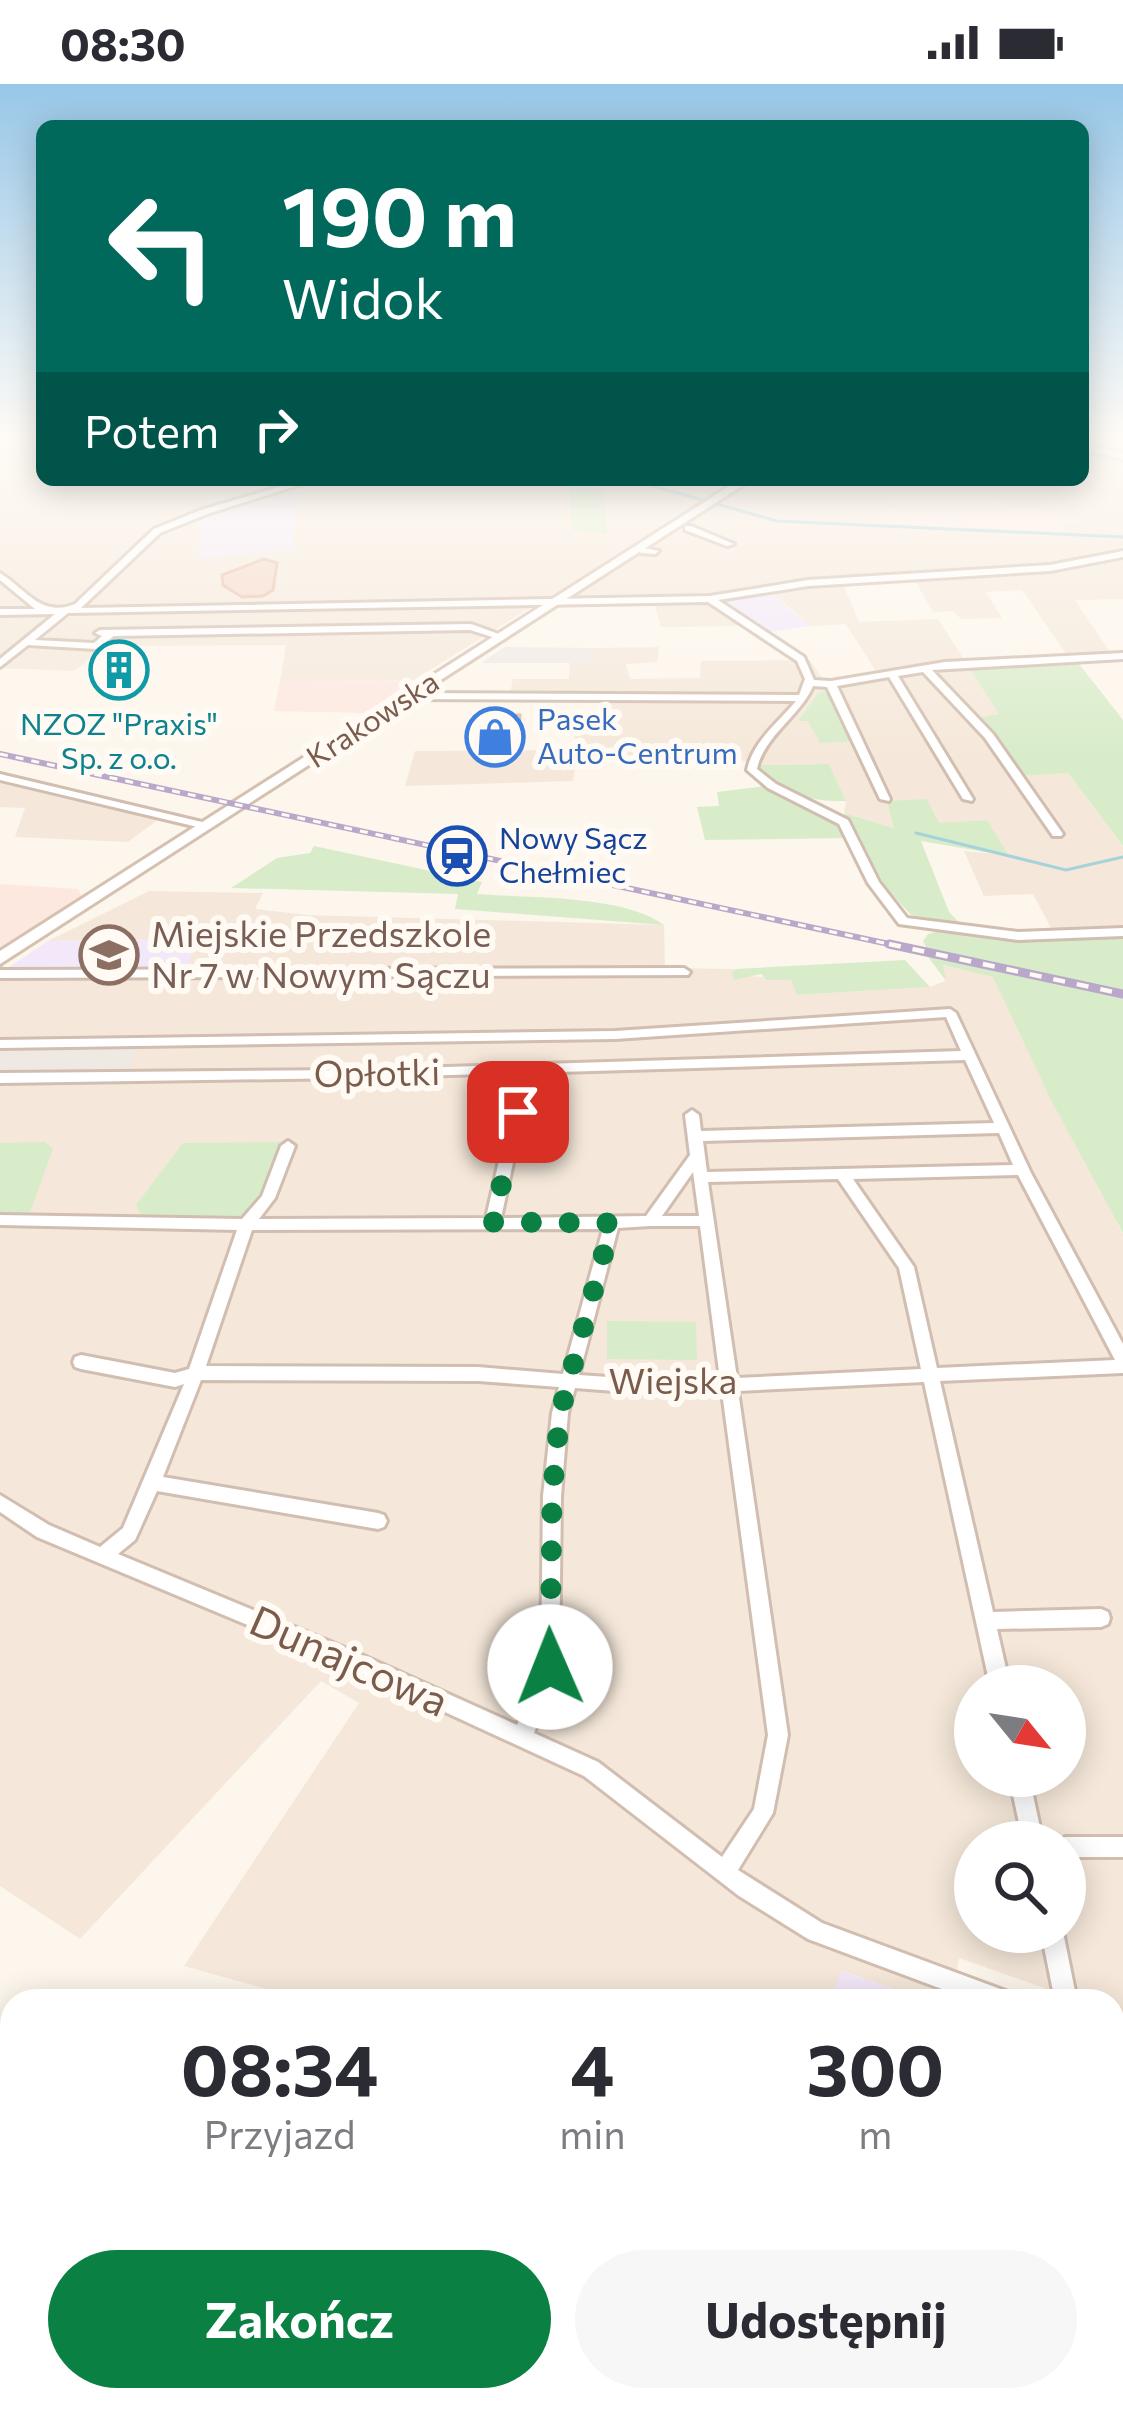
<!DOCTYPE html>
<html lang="pl">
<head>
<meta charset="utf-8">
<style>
	:root { --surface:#fff; --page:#f7f7f7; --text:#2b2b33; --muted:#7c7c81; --accent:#0b8043 }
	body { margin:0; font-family:Commissioner,sans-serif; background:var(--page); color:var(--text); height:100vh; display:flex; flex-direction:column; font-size:45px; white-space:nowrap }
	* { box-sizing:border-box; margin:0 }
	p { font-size:39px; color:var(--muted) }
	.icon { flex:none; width:66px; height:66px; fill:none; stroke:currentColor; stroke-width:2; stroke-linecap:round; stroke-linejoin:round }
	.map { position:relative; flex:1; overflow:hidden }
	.sheet { position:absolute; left:0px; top:1905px; width:1125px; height:423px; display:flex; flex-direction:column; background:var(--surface); border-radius:36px 36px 0 0; box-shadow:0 6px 30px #0003 }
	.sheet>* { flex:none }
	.banner { position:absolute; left:36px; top:36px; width:1053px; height:366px; border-radius:18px; box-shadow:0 6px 30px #0003; background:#00695c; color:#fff; overflow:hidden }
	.needle { width:78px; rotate:120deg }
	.fabs { position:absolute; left:954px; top:1581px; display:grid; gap:24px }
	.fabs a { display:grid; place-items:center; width:132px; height:132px; border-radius:50%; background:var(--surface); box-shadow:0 6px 30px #0003; font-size:60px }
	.pin { position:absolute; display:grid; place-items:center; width:102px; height:102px; color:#fff; margin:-51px; border-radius:24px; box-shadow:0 6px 18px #0006 }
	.me { position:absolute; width:132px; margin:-66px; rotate:359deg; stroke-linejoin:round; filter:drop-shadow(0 0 9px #0008) }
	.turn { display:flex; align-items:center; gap:42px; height:252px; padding:0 48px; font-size:54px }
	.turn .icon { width:156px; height:156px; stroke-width:2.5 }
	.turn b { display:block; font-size:84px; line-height:102px }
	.then { display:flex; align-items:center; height:114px; padding:0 48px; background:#0003; gap:24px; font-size:45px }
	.eta { display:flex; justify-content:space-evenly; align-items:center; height:204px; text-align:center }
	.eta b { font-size:72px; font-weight:700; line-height:84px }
	.primary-button { display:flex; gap:24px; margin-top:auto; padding:24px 48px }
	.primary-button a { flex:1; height:138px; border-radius:72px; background:var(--accent); color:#fff; font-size:48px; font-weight:700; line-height:138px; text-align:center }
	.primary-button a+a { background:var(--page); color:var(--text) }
	.status { display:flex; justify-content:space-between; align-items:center; height:84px; padding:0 60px; background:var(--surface); direction:ltr }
	.status svg { height:33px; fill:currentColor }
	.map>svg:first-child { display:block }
	.residential { fill:#f5e8da; fill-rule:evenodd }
	.commercial { fill:#fde8e0 }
	.industrial { fill:#efe9e4 }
	.education { fill:#f3e8fa }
	.green { fill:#d8ecc9 }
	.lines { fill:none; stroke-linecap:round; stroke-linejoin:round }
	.stream { stroke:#a5d3da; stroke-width:3 }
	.building { fill:#f3d5c3; stroke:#e6bba3; stroke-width:3 }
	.minor-casing { stroke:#d1beb0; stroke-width:6 }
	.tertiary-casing { stroke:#d1beb0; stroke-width:6 }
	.secondary-casing { stroke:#d6c0b0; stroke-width:6 }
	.minor { fill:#fff; fill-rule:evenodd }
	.tertiary { fill:#fff; fill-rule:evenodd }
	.secondary { fill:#fff; fill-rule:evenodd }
	.rail-far1-casing { stroke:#b9a8c9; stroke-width:6 }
	.rail-casing { stroke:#b9a8c9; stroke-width:9 }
	.rail-far1 { stroke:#fffaf3; stroke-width:3; stroke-dasharray:8; stroke-linecap:butt }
	.rail { stroke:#fffaf3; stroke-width:4.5; stroke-dasharray:12; stroke-linecap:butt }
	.route { stroke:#0b8043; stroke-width:21; stroke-dasharray:0 37.8 }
	.labels { text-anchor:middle; stroke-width:12; stroke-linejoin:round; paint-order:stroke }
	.far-street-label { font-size:30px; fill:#7a5c4d; stroke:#fffaf3 }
	.far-shop-label { font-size:30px; fill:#366cbe; stroke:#fffaf3; text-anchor:start }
	.far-culture-label { font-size:30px; fill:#0d838f; stroke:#fffaf3 }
	.far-transit-label { font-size:30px; fill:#164399; stroke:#fffaf3; text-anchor:start }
	.education-label { font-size:36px; fill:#785e54; stroke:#fffaf3; text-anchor:start }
	.street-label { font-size:36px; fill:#7a5c4d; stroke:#fffaf3 }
	.near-street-label { font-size:42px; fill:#7a5c4d; stroke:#fffaf3 }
</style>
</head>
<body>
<div class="status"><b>08:30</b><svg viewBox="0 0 49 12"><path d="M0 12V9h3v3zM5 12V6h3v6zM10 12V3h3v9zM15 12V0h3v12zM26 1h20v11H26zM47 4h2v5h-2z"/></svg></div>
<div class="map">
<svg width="1123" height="2327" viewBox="0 0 1123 2327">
	<rect width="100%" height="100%" fill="#fdf6ec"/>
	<path class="residential" d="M 0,351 L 42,351 L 42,396 L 1083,396 L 1083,351 L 1123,351 L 1123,515 L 1075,516 L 1112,571 L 1067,571 L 1022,506 L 986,508 L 1002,534 L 961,535 L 953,527 L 933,528 L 914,495 L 843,500 L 859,538 L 938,535 L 1000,631 L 980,635 L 1019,692 L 1068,689 L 1123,762 L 1123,852 L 1058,857 L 1033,810 L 984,812 L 964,767 L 1008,771 L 987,736 L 895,744 L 844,729 L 846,717 L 829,680 L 757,681 L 727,672 L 577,671 L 573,697 L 405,702 L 415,667 L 572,666 L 577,642 L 600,641 L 609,610 L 510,610 L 513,595 L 569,595 L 570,579 L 592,579 L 594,564 L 659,563 L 657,578 L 626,580 L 630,595 L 700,594 L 701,577 L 810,576 L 824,597 L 877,589 L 846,540 L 811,542 L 771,508 L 747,538 L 738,542 L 661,543 L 653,514 L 541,517 L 414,596 L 280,597 L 286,561 L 105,562 L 74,587 L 0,584 Z
		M 0,699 L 159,735 L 128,758 L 15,753 L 25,724 L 0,723 Z
		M 149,807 L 263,809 L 255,825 L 308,831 L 664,841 L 665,884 L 736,885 L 740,891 L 792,896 L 797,911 L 930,903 L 945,897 L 942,881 L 993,892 L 1123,1150 L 1123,1932 L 1113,1928 L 1113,1917 L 1081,1917 L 959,1874 L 952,1917 L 928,1917 L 842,1887 L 831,1917 L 310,1917 L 184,1882 L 359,1619 L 321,1597 L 80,1855 L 0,1802 L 0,875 L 6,886 L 193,855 L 48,857 ZM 975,1602 L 1065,1602 L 1065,1692 L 975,1692 ZM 975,1758 L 1065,1758 L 1065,1848 L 975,1848 Z"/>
	<path class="commercial" d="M 816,396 L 942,396 L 1011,421 L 1123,445 L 1123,450 L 1066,439 L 1060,448 L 872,439 L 895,418 L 865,406 Z
		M 414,596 L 365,629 L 274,627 L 280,597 Z
		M 0,800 L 78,805 L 82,813 L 0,863 Z"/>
	<path class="industrial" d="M 505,563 L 594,564 L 592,579 L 481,579 Z
		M 137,961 L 128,991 L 0,990 L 0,964 Z"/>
	<path class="education" d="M 299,408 L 292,466 L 199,474 L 201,431 Z
		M 771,508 L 794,529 L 811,542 L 769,548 L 727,525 L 723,516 Z
		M 194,855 L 189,884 L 5,886 L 48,857 Z
		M 841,1887 L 928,1917 L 831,1917 Z"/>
	<path class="green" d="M 569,396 L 603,396 L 607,450 L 572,446 Z
		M 1076,576 L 1123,636 L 1123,762 L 1068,689 L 1020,692 L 979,634 L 999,630 L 968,582 Z
		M 829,606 L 855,657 L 820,659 L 808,637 L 798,637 L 818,609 Z
		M 829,680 L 846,717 C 815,718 774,710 757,681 Z
		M 765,702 L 832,732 L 851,754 L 705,756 L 697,723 L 719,722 L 717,708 Z
		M 927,715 L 939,739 L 987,736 L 1009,772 L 921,757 L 949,828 L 959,838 L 1004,846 L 911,831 L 886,804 L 844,729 L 894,744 L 887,717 Z
		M 314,762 L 482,798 L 477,810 C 528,814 625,811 664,841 L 455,825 L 458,810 L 231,804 L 277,774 L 310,769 Z
		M 943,846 L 1033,857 L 1123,852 L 1123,907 L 927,865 L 923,857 L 928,850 Z
		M 926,870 L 1123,912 L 1123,1149 L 1051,1016 L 993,893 L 943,881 L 946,897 Z
		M 905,876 L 930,903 L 797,911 L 791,896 L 767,896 L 761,890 L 734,896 L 732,889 L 736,885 Z
		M 45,1058 L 53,1065 L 30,1128 L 0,1131 L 0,1059 Z
		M 280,1058 L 253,1129 L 226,1136 L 143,1134 L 136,1121 L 183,1059 Z
		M 607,1237 L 696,1238 L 697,1276 L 607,1275 Z"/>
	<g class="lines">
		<path class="stream" d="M 632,396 L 777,437 L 1123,453
			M 916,749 L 1066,786 L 1123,773"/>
	</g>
	<path class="building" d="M 264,475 L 277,479 L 273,506 L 263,512 L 242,513 L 223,501 L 222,491 Z
		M 102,575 L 144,575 L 138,590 L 94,592 Z
		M 496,631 L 520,631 L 518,660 L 470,660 L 472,647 L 494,647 Z"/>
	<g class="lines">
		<g class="minor-casing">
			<path id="minor" d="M 303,396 L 315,396 L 207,430 L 160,449 L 81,524 L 710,512 L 808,496 L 1050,481 L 1123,467 L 1123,473 L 1050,487 L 808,502 L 718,516 L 804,573 L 814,596 L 831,597 L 945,578 L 1123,569 L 1123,575 L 932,586 L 993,650 L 1063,750 L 1061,752 L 1053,752 L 985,654 L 923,588 L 898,592 L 973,715 L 972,717 L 963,715 L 889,593 L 837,602 L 890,715 L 889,717 L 880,715 L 827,603 L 813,602 C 801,631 764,652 757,685 L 776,700 L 848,736 L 879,798 L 907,834 L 1018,848 L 1123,844 L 1123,852 L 1018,856 L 899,840 L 868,799 L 839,740 L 768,704 L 747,686 C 753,657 778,639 796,617 L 409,615 L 404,612 L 409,609 L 799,611 L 805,595 L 797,577 L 708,518 L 68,529 L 35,556 L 94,559 L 102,552 L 95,549 L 100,546 L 471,540 L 507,553 L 502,556 L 470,546 L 114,552 L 96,565 L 28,561 L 0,583 L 0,575 L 55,530 L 0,531 L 0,525 L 35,525 L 0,496 L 0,489 C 27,506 41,534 75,520 L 154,445 L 201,426 Z
				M 685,442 L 691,442 L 734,460 L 727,462 L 685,446 Z
				M 644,464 L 659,467 L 655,470 L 641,469 L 640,467 Z
				M 0,690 L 206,739 L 211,742 L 206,745 L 0,696 Z
				M 684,884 L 690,888 L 688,891 L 0,894 L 0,886 Z
				M 950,925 L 956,929 L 1031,1089 L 1123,1260 L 1123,1289 L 940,1297 L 993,1528 L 1101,1525 L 1108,1528 L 1110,1534 L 1108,1540 L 1101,1543 L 997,1545 L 1010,1602 L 990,1602 L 924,1298 L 738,1307 L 788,1651 L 773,1729 L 738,1786 L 822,1839 L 1003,1906 L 1011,1909 L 1014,1917 L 974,1917 L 808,1855 L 739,1812 L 584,1692 L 343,1581 L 37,1453 L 0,1428 L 0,1411 L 49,1441 L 100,1463 L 123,1444 L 184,1300 L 175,1303 L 81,1285 L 75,1283 L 73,1278 L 75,1273 L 81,1271 L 175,1289 L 189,1285 L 237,1146 L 0,1141 L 0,1131 L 242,1135 L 262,1112 L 281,1062 L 288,1057 L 295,1062 L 275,1114 L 259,1135 L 486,1134 L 510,1028 L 517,1023 L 524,1028 L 501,1134 L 646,1132 L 690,1071 L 685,1031 L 692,1026 L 699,1031 L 701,1047 L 994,1039 L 965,976 L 351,994 L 0,999 L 0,989 L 351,986 L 961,967 L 946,933 L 615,955 L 0,964 L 0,956 L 615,947 ZM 999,1049 L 1013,1081 L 707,1088 L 703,1057 ZM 693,1088 L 699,1132 L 662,1132 ZM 1018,1091 L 1115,1276 L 937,1284 L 914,1183 L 853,1095 ZM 838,1095 L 899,1184 L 921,1285 L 737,1294 L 708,1098 ZM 650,1142 L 700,1142 L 720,1295 L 667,1297 L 579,1291 L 618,1144 ZM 603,1145 L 563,1290 L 478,1283 L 206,1282 L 252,1146 ZM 201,1296 L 478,1297 L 559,1303 L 552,1329 L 543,1412 L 541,1583 L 517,1641 L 357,1569 L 118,1470 L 135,1456 L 157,1407 L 378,1445 L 384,1443 L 387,1437 L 384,1431 L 378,1429 L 163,1393 ZM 575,1304 L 667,1311 L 722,1308 L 768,1651 L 754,1725 L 722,1773 L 598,1678 L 534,1649 L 559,1583 L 561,1412 L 568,1329 Z
				M 1009,1692 L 1029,1692 L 1043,1758 L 1023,1758 Z
				M 1065,1753 L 1123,1753 L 1123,1773 L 1065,1773 L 1065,1758 L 1057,1758 Z
				M 1041,1848 L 1063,1848 L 1077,1917 L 1055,1917 Z
				M 1113,1947 L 1123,1951 L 1123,1973 L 1113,1969 Z"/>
		</g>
		<g class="tertiary-casing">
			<path id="tertiary" d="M 1083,360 L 1123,369 L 1123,375 L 1083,366 Z"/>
		</g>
		<g class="secondary-casing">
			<path id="secondary" d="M 739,396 L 751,396 L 0,880 L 0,867 Z"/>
		</g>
		<use href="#minor" class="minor"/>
		<use href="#tertiary" class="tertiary"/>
		<use href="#secondary" class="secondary"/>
		<g class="rail-far1-casing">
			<path id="rail-far1" d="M 0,670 L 903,863"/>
		</g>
		<g class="rail-casing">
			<path id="rail" d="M 889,860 L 1123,910"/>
		</g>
		<use href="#rail-far1" class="rail-far1"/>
		<use href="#rail" class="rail"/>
	</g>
	<linearGradient id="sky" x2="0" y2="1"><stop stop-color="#97c7e8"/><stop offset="0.52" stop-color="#fefbf6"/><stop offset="1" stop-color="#fefbf6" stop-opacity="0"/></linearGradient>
	<rect width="1123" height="677" fill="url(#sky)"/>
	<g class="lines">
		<path class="route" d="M 518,1028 L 493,1138 L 612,1139 L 560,1329 L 552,1412 L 550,1583"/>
	</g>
	<defs>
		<g id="building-ring" transform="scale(3)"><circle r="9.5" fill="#fffaf3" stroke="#0f9aa8" stroke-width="1.5"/><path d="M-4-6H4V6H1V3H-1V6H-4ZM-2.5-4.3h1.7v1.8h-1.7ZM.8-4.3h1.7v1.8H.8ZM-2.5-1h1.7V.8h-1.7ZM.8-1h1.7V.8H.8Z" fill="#0f9aa8"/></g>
		<g id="shop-ring" transform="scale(3)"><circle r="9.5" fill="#fffaf3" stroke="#3f7fe0" stroke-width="1.5"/><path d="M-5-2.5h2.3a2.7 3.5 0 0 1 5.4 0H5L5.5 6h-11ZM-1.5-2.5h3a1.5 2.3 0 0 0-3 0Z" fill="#3f7fe0"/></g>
		<g id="station-ring" transform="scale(3)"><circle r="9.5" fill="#fffaf3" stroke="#1a4fb4" stroke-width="1.5"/><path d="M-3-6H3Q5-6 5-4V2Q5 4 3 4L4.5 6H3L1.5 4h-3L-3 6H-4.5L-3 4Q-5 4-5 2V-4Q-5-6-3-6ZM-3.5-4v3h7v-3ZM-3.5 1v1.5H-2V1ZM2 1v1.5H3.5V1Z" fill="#1a4fb4"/></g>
		<g id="school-ring" transform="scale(3)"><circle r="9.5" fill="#fffaf3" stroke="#8d6e63" stroke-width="1.5"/><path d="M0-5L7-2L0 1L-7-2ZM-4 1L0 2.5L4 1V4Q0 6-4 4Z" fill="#8d6e63"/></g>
	</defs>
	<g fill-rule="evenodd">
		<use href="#building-ring" x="119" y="586"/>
		<use href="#shop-ring" x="495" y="653"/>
		<use href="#station-ring" x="457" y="772"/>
		<use href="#school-ring" x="109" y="871"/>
	</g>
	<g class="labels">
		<g class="far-street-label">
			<text transform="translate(373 636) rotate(-33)" y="10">Krakowska</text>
		</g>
		<g class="far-shop-label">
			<text x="537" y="646">Pasek<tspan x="537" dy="34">Auto-Centrum</tspan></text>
		</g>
		<g class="far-culture-label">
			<text x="119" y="651">NZOZ "Praxis"<tspan x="119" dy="34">Sp. z o.o.</tspan></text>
		</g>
		<g class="far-transit-label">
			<text x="499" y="765">Nowy Sącz<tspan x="499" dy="34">Chełmiec</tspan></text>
		</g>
		<g class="education-label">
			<text x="151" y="863">Miejskie Przedszkole<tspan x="151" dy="41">Nr 7 w Nowym Sączu</tspan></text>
		</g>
		<g class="street-label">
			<text transform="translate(377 989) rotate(-1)" y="13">Opłotki</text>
			<text x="673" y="1310">Wiejska</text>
		</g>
		<g class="near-street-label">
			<text transform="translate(349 1577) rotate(24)" y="15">Dunajcowa</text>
		</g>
	</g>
</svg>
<div class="fabs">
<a><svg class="needle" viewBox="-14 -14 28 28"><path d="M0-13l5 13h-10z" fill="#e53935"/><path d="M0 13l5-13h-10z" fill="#7c7c81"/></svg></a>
<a><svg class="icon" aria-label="search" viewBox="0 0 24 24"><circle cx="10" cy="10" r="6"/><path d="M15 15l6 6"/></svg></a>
</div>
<div class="pin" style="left:518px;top:1028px;background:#d93025"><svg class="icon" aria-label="arrive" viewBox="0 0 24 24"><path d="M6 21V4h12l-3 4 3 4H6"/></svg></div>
<svg class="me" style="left:550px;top:1583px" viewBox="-20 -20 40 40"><circle r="19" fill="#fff"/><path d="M0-13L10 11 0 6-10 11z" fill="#0b8043"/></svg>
<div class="banner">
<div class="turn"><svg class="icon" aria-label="left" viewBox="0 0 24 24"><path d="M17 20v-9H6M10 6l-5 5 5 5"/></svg><div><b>190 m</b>Widok</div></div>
<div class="then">Potem<svg class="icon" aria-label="right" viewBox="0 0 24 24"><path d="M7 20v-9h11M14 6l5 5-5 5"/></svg></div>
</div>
<section class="sheet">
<div class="eta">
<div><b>08:34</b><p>Przyjazd</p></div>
<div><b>4</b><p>min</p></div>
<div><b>300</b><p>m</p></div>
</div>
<div class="primary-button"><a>Zakończ</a><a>Udostępnij</a></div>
</section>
</div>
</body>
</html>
